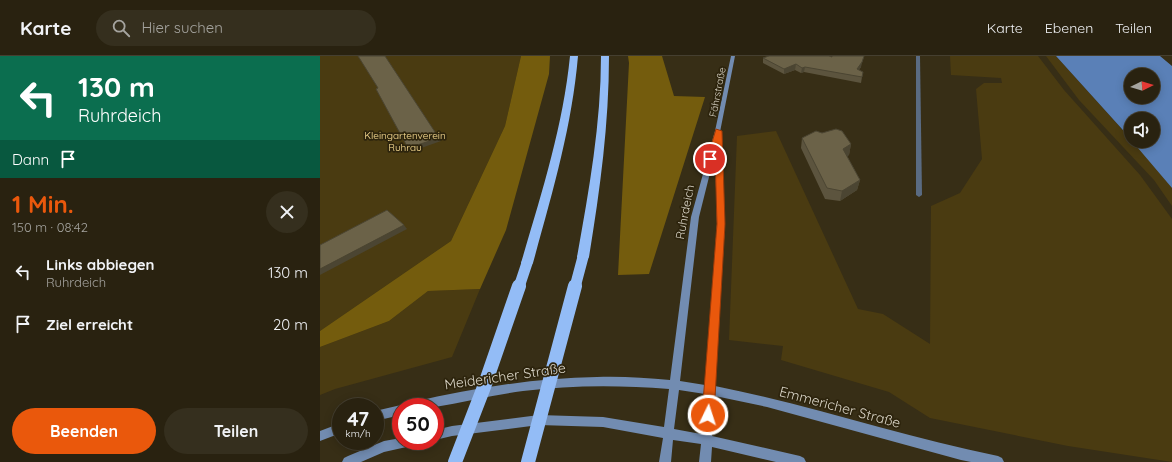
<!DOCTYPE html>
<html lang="de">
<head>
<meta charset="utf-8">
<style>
	:root { --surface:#292210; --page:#352f1e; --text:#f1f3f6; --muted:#a5a49f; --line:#453f30; --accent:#ea580c }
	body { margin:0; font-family:Quicksand,sans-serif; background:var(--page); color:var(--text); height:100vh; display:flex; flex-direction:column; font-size:15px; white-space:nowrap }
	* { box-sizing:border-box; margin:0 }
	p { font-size:13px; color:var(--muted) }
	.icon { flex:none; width:22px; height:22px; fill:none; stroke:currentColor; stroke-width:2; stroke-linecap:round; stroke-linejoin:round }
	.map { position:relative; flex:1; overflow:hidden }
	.panel { display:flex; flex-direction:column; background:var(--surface); width:320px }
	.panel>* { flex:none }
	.hud { background:#0b6e4f; color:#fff; overflow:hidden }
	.needle { width:26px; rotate:85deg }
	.fabs { position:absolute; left:804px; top:12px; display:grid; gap:8px }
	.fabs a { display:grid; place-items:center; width:36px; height:36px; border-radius:50%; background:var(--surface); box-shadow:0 2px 10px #0003,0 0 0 1px var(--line); font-size:20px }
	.speed { position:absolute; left:12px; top:342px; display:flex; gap:8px; font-size:20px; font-weight:700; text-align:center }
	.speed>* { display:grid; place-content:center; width:52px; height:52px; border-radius:50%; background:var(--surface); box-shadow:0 2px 10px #0003,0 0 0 1px var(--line); line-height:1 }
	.speed small { font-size:10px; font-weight:400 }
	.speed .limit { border:6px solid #d22; background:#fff; color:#111 }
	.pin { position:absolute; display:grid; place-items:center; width:34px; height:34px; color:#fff; margin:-17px; border:2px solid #fff; border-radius:50%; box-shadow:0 1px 4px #0007 }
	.me { position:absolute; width:44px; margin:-22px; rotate:4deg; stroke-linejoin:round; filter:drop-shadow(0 0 3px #0008) }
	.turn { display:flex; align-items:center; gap:14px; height:84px; padding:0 12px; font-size:18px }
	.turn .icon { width:52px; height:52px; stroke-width:2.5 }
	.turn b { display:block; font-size:28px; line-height:34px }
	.then { display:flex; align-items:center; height:38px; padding:0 12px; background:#0003; gap:8px; font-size:15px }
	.round { display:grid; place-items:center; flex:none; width:42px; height:42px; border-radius:21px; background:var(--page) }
	.overview { display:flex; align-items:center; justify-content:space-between; height:68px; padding:0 12px }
	h1 { font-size:24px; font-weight:700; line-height:30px; color:var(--accent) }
	.action { display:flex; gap:8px; margin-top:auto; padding:8px 12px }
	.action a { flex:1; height:46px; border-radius:24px; background:var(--accent); color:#fff; font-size:16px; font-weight:700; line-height:46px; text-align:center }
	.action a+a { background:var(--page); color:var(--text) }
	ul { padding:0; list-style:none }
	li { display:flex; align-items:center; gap:12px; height:52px; padding:0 12px }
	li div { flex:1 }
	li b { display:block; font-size:15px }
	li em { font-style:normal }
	header { display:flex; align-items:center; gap:24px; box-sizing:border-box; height:56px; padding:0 20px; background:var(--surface); border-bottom:1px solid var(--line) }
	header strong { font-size:19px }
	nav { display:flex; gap:22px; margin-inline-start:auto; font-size:14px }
	.search { width:280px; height:36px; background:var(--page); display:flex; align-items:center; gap:10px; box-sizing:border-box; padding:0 14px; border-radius:22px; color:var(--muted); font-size:15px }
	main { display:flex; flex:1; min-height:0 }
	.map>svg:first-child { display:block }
	.green { fill:#4a3b11 }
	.forest { fill:#745c0d }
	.water { fill:#5a80b7; fill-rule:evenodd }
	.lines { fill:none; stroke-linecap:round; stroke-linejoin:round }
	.minor { fill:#5a6b82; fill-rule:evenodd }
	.secondary { fill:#728cb1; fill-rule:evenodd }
	.motorway { fill:#93bcf6; fill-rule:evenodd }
	.motorway-bridge-far1 { stroke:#93bcf6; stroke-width:11 }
	.motorway-bridge { stroke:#93bcf6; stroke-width:14 }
	.wall { fill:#5c543e }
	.shaded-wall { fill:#4b4532 }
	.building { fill:#6b6248; stroke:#4b4532 }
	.route { fill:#ea580c; stroke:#983908 }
	.labels { text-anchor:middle; stroke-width:3.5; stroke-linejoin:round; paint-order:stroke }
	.far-street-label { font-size:10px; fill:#dad5c7; stroke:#2d240d }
	.far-park-label { font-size:10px; fill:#fde095; stroke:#2d240d }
	.street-label { font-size:12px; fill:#dad5c7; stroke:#2d240d }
	.near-street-label { font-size:14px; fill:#dad5c7; stroke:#2d240d }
</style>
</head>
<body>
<header>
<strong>Karte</strong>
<div class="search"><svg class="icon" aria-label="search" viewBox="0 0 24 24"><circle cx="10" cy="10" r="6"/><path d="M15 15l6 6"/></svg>Hier suchen</div>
<nav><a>Karte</a><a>Ebenen</a><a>Teilen</a></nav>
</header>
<main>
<section class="panel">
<div class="hud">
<div class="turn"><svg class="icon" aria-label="left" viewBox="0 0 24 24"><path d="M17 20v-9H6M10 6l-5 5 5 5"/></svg><div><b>130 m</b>Ruhrdeich</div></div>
<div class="then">Dann<svg class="icon" aria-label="arrive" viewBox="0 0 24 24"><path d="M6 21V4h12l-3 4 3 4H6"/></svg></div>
</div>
<div class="overview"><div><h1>1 Min.</h1><p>150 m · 08:42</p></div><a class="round"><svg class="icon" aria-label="close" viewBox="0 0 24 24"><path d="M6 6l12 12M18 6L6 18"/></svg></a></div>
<ul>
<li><svg class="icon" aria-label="left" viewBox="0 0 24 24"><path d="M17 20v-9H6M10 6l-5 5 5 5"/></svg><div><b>Links abbiegen</b><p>Ruhrdeich</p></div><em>130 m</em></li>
<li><svg class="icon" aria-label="arrive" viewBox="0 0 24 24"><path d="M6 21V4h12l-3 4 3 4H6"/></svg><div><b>Ziel erreicht</b></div><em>20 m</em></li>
</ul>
<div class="action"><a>Beenden</a><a>Teilen</a></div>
</section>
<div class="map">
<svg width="852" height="406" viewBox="0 0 852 406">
	<rect width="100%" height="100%" fill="#372e16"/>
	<path class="green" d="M 0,0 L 201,0 L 185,70 L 131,185 L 0,275 Z
		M 630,0 L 718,0 L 744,34 L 820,119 L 852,163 L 852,406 L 748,390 L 610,362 L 569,336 L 461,304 L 463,290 L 409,284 L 417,80 L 456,75 L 538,253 L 563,258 L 610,288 L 611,150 L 640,137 L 662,103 L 656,33 L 664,27 L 682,27 L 681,22 L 631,19 Z
		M 726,0 L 736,0 L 834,109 L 852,132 L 852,150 L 834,124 L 759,44 Z
		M 160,233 L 132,301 L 15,333 L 0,339 L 0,291 L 69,265 L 108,235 Z"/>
	<path class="forest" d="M 201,0 L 230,0 L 229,18 L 186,174 L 160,233 L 108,235 L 69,265 L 0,291 L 0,275 L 131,185 L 185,70 Z
		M 308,0 L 342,0 L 354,40 L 385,41 L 329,218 L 298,219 L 309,7 Z"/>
	<path class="water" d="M 736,0 L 840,0 L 852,10 L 852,132 L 812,85 L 833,85 L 833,63 L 811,63 L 811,83 ZM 811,19 L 833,19 L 833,41 L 811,41 Z"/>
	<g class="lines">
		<path class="minor" d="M 596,0 L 600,0 L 602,139 L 599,141 L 596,139 Z"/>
		<path class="secondary" d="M 411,0 L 415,0 L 399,81 L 401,83 L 405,168 L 395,330 C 491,349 583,381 678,400 L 682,402 L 684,406 L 651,406 L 641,404 L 447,351 L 395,340 L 392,380 L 480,400 L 484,402 L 486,406 L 456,406 L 392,391 L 391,406 L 379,406 L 381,388 L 353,384 L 351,406 L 339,406 L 343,382 L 283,371 L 219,369 L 132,380 L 115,384 L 115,374 L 132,370 L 219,359 L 283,361 L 344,371 L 349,333 C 300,329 251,329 203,335 C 173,339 144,346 115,351 C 107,352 97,351 88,351 L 89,348 L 93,346 C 154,332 215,322 277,321 C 301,320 326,322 350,324 L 371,161 L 395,75 ZM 395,97 L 397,168 L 385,329 L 360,325 L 379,161 ZM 359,334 L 385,338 L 381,378 L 354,373 Z
			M 81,349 L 85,351 L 81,351 L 81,359 L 55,365 L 55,355 Z
			M 21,367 L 21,377 L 0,385 L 0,375 Z
			M 81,382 L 81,385 L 96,385 L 95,389 L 91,390 L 64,396 L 41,406 L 22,406 L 24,402 L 28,400 L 64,385 Z"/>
		<path class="motorway" d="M 250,0 L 258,0 C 252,71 232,138 213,207 L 211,210 L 203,210 L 201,207 C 221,139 243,71 250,0 Z
			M 281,0 L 289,0 C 289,68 280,134 269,201 L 267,204 L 259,204 L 257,201 C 269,134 281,68 281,0 Z"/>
		<path class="motorway-bridge-far1" d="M 199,231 L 207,207
			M 255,231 L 263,201"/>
		<path class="motorway-bridge" d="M 135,406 L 164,331 L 199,230
			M 208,406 L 255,230"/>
	</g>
	<path class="wall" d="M 443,2 L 541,11 L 539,14 L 542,21 L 541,27 L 484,16 L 481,17 L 475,14 L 464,18 L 443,7 Z
		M 482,82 L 531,88 L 529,99 L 527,100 L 540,124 L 537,134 L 520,145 L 505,143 L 481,92 Z"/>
	<path class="shaded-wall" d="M 544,0 L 541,11 L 536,19 L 537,13 Z
		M 476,8 L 475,14 L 464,18 L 464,13 Z
		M 485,11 L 484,16 L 481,17 L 482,12 Z
		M 119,82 L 121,85 L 90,96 L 88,92 Z
		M 531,88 L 529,99 L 521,103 L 523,93 Z
		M 540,124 L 537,134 L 520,145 L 522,135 Z
		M 84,169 L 87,173 L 0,219 L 0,213 Z"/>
	<path class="building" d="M 38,0 L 65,0 L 119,82 L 88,92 L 56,33 L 58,32 Z
		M 449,0 L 509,0 L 512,1 L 512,0 L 544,0 L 542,6 L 537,13 L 543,16 L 542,21 L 485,11 L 482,12 L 476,8 L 464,13 L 443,2 Z
		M 516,73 L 522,75 L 531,88 L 523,93 L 540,124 L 522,135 L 507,132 L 482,82 L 496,75 L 502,77 Z
		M 67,154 L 84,169 L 0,213 L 0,189 Z"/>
	<path class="route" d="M 396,73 L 402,75 L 405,168 L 394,359 L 392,363 L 388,364 L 384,363 L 382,359 L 397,168 L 395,99 L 393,105 L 387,103 Z"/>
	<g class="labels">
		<g class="far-street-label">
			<text transform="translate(397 36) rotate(-79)" y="4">Fährstraße</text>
		</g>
		<g class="far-park-label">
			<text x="85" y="83">Kleingartenverein<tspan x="85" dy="12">Ruhrau</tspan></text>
		</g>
		<g class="street-label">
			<text transform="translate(365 156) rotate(-79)" y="4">Ruhrdeich</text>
		</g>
		<g class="near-street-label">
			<text transform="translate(185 320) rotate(-8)" y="5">Meidericher Straße</text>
			<text transform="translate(520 351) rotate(15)" y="5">Emmericher Straße</text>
		</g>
	</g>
</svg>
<div class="fabs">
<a><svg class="needle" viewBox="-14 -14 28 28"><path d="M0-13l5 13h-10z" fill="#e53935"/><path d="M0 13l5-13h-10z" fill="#a5a49f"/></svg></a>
<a><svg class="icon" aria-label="sound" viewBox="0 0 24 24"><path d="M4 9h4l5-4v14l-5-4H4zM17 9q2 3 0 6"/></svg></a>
</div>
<div class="speed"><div>47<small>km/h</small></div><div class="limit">50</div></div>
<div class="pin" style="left:390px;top:103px;background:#d93025"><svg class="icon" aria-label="arrive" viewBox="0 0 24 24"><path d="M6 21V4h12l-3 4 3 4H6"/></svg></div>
<svg class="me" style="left:388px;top:359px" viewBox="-20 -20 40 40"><circle r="17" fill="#ea580c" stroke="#fff" stroke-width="3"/><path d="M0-11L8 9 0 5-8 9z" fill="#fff"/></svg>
</div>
</main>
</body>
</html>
